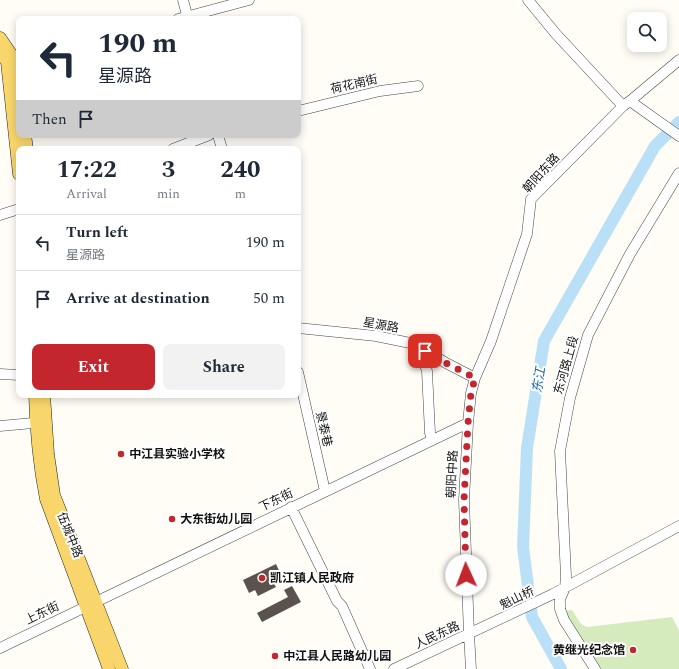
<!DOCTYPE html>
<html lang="en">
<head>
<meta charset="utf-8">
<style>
	:root { --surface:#fff; --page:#f2f2f3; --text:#1f2937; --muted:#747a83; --line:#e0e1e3; --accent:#c4262e }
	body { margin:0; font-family:Spectral,"Noto Sans SC",serif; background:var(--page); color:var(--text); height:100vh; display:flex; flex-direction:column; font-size:15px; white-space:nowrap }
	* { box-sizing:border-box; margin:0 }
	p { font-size:13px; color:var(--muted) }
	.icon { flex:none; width:22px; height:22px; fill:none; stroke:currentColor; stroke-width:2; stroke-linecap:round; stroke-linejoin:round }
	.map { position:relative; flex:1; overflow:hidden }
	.drawer { position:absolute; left:16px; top:146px; width:285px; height:252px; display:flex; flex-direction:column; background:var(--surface); border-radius:8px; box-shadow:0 2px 10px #0003 }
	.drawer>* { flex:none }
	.banner { position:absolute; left:16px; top:16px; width:285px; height:122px; border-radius:8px; box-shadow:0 2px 10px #0003; background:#fff; color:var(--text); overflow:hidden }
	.controls { position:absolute; left:627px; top:12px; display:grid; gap:8px }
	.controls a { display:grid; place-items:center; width:40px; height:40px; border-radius:8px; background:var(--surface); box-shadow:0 2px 10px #0003; font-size:20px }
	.pin { position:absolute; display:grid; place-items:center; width:34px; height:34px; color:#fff; margin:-17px; border-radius:8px; box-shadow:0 2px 6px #0006 }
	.me { position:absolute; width:44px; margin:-22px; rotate:358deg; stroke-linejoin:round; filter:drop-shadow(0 0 3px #0008) }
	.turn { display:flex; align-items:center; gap:14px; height:84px; padding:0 16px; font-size:18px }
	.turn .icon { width:52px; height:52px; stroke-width:2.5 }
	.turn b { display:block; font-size:28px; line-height:34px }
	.then { display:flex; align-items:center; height:38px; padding:0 16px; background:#0003; gap:8px; font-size:15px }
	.eta { display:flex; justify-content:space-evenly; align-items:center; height:68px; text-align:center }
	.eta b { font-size:24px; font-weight:700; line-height:28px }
	.action { display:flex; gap:8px; margin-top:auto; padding:8px 16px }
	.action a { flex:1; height:46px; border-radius:8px; background:var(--accent); color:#fff; font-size:16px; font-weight:700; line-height:46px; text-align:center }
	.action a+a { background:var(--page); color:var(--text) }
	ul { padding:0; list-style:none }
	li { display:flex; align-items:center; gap:12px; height:56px; padding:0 16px; border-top:1px solid var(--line) }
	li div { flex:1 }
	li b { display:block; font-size:15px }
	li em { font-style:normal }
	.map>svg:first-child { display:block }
	.green { fill:#d5ebbd }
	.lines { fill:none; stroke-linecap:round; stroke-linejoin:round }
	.river { stroke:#b9e0f7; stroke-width:12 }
	.building { fill:#5a524d }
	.minor-casing { stroke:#444; stroke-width:11 }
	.major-casing { stroke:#222; stroke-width:13 }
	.minor { stroke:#fff; stroke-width:10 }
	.major { stroke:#f9d66b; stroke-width:12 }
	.route { stroke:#c4262e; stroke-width:7; stroke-dasharray:0 12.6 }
	.poi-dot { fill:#c4262e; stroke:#fff; stroke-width:1.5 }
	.labels { text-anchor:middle; stroke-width:4; stroke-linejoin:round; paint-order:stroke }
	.street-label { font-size:12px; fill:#111; stroke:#fff }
	.poi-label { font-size:12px; font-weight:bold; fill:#111; stroke:#fff; text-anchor:start }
	.water-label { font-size:13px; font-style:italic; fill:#1768a6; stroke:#fff }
</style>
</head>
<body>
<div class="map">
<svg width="679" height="669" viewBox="0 0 679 669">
	<rect width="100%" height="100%" fill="#fffdf5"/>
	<path class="green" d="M 572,610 L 581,624 L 587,627 L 672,617 L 679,630 L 679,669 L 599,669 L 564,611 Z"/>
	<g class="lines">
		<path class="river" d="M 561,669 L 532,617 L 523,547 L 527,448 L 544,341 L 655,146 L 679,122"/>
	</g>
	<path class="building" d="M 276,564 L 282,577 L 273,582 L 276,587 L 258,596 L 255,590 L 249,593 L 243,580 Z
		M 292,586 L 301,602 L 262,622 L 257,613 L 288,597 L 284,590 Z"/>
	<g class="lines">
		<g class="minor-casing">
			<path id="minor" d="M 183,0 L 188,19
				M 528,0 L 556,34 L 623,106
				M 178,19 L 249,0
				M 630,101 L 679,60
				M 298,111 L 380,91 L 418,86
				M 218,135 L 222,149
				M 173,149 L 209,135
				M 0,215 L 19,209
				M 298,328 L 376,336 L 415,344 L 446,363 L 475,378
				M 415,344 L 423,359 L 427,371 L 430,433 L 432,440
				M 298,372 L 325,491
				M 0,374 L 19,375
				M 0,426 L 44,422
				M 291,507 L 337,601 L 342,606 L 370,669
				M 0,648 L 468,423
				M 394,669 L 553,594 L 679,526
				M 471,669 L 469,634 L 464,500 L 468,423 L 471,393 L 475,378 L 491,341 L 527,234 L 531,199 L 623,106 L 630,101 L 679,136
				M 595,669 L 564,620 L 560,609 L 560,599 L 565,588 L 566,576 L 560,451 L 570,398 L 588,335 L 630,254 L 679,173"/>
		</g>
		<g class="major-casing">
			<path id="major" d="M 0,38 L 15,60 L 19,91
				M 0,51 L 7,62 L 19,174
				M 25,135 L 27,149
				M 35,395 C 36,430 39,464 46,499 L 109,669
				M 44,395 L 48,454 L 54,495 L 122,669"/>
		</g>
		<use href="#minor" class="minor"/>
		<use href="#major" class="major"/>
	</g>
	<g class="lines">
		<path class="route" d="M 425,351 L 446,363 L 475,378 L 471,393 L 468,423 L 464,500 L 466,575"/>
	</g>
	<g class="poi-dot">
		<circle cx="121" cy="454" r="4"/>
		<circle cx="172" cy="519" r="4"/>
		<circle cx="262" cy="578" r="4"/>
		<circle cx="633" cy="650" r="4"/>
		<circle cx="275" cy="656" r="4"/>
	</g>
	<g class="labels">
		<g class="street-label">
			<text transform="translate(354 84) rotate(-13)" y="4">荷花南街</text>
			<text transform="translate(541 173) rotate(-48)" y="4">朝阳东路</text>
			<text transform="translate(381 325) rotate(10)" y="4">星源路</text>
			<text transform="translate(566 365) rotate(-74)" y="4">东河路上段</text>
			<text transform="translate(324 429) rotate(77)" y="4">景泰巷</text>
			<text transform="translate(452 474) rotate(-87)" y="4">朝阳中路</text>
			<text transform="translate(276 500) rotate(-26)" y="4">下东街</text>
			<text transform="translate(70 535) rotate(68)" y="4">伍城中路</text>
			<text transform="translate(517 598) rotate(-26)" y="4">魁山桥</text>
			<text transform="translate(42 613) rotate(-26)" y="4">上东街</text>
			<text transform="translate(437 635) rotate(-25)" y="4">人民东路</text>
		</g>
		<g class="poi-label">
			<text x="129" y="458">中江县实验小学校</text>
			<text x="180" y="523">大东街幼儿园</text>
			<text x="270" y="582">凯江镇人民政府</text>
			<text x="625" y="654" text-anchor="end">黄继光纪念馆</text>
			<text x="283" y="660">中江县人民路幼儿园</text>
		</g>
		<g class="water-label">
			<text transform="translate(538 380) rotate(-81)" y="5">东江</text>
		</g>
	</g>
</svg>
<div class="controls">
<a><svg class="icon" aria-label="search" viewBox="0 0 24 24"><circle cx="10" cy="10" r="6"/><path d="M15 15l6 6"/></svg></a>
</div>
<div class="pin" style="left:425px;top:351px;background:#d93025"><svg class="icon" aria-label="arrive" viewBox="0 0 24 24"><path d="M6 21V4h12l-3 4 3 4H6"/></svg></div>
<svg class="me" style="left:466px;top:575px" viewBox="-20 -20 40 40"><circle r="19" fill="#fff"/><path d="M0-13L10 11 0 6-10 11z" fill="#c4262e"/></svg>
<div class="banner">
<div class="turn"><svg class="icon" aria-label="left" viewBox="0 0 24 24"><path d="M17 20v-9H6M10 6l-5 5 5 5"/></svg><div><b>190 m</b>星源路</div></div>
<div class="then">Then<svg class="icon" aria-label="arrive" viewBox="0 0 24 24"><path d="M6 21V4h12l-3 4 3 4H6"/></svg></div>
</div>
<section class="drawer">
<div class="eta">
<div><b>17:22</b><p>Arrival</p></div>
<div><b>3</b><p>min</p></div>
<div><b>240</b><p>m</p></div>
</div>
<ul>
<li><svg class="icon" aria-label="left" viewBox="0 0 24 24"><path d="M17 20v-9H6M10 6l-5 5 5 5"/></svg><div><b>Turn left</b><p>星源路</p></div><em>190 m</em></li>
<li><svg class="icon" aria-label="arrive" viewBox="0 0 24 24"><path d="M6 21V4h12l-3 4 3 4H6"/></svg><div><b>Arrive at destination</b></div><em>50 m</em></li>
</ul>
<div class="action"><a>Exit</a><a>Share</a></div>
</section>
</div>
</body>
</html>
